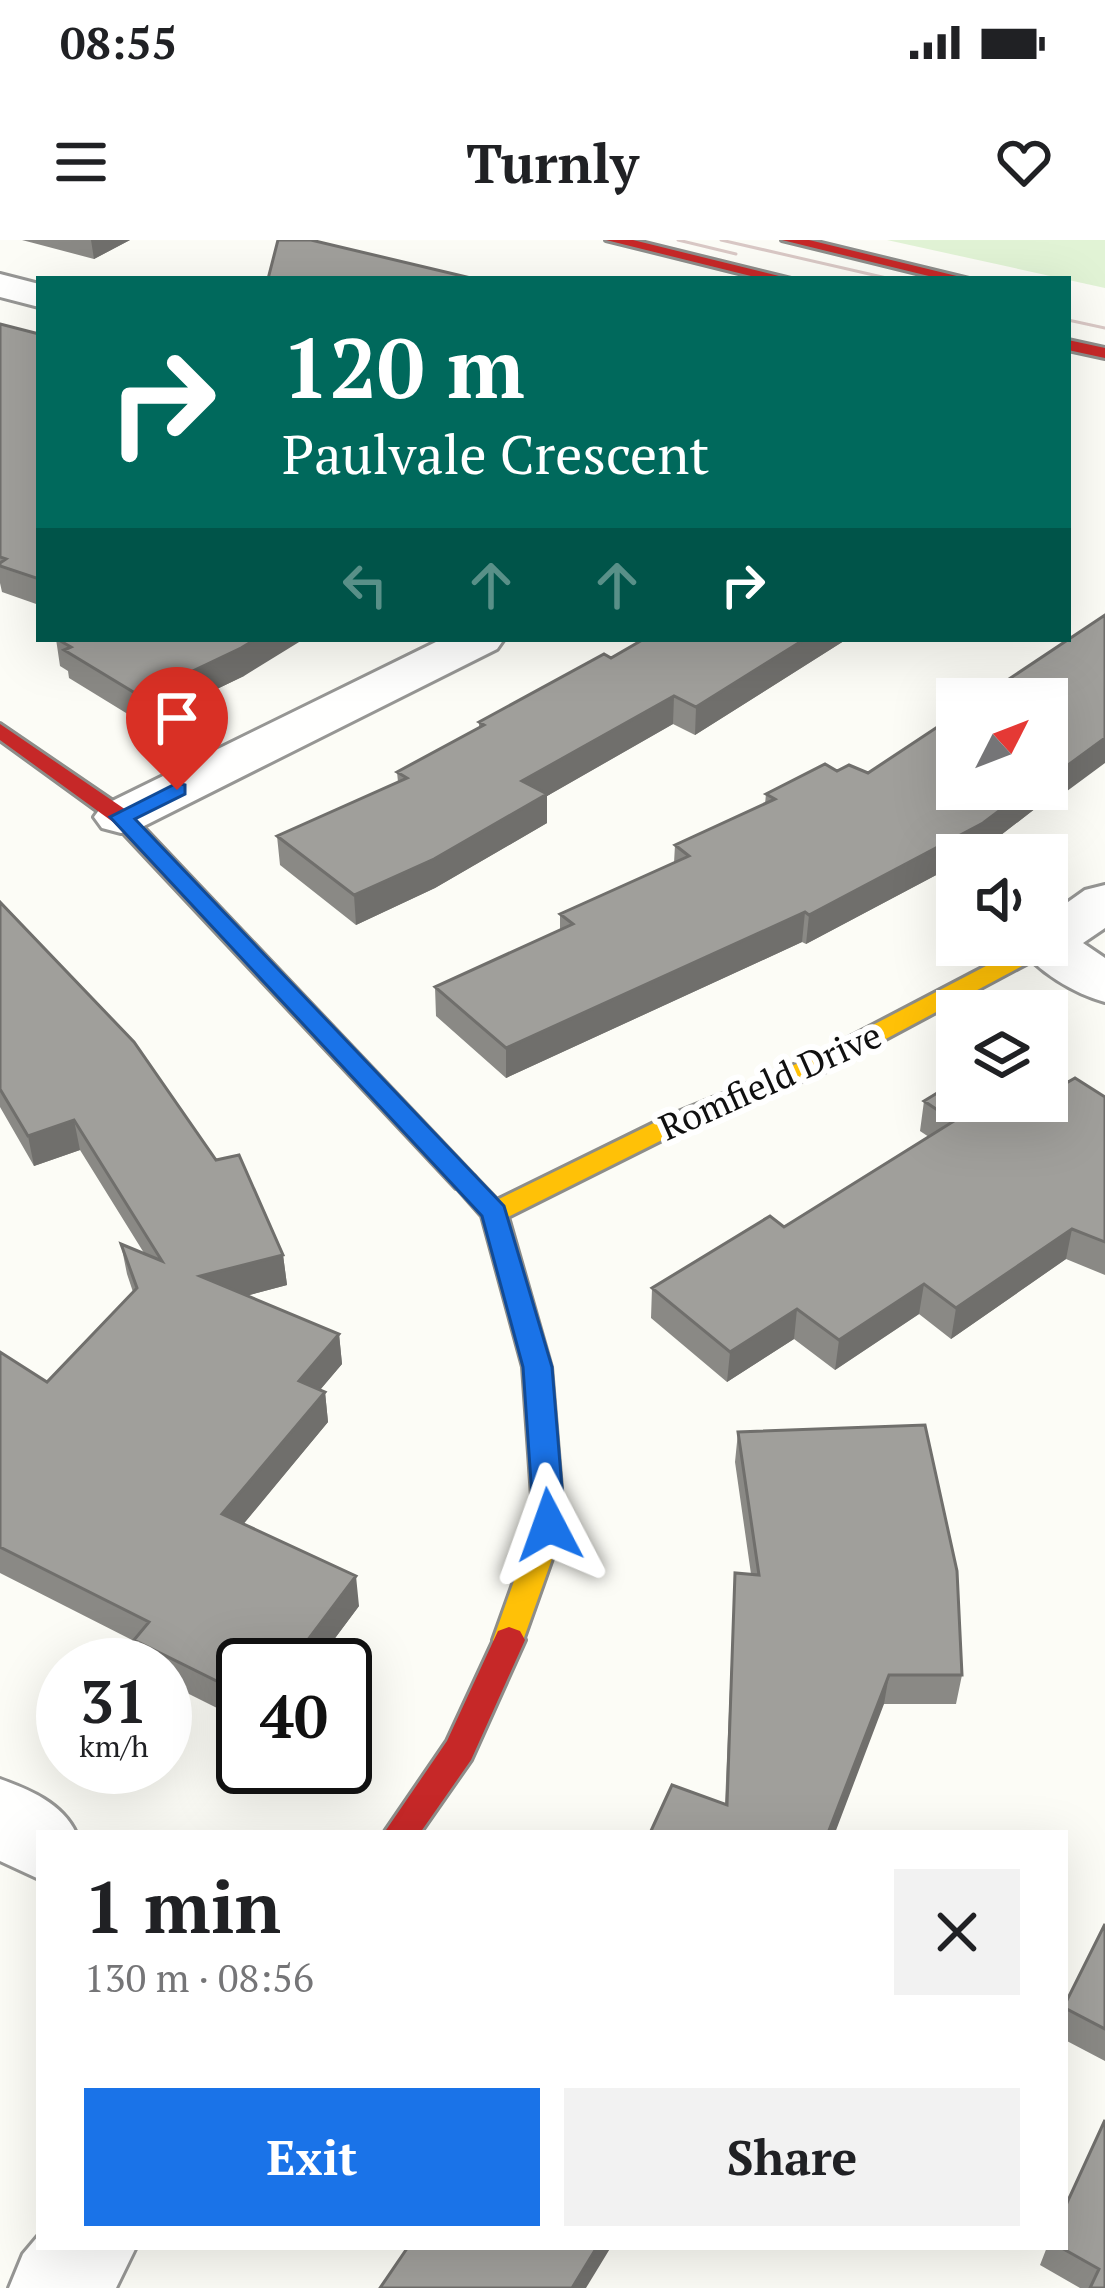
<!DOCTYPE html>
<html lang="en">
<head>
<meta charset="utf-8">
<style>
	:root { --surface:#fff; --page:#f2f2f2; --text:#202124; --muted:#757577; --accent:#1a73e8 }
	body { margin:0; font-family:"PT Serif",serif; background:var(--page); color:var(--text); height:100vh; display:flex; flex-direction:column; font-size:45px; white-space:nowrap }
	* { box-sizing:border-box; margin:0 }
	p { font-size:39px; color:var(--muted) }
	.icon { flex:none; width:66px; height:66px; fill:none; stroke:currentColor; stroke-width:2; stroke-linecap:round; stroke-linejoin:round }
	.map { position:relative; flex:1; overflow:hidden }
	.sheet { position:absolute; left:36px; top:1590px; width:1032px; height:420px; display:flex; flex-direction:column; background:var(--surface); border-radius:0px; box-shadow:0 12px 48px #0002 }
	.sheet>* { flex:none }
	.banner { position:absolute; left:36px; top:36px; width:1035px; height:366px; border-radius:0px; box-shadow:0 12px 48px #0002; background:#00695c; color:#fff; overflow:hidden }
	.needle { width:78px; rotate:48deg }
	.tools { position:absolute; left:936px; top:438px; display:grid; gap:24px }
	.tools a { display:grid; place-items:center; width:132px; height:132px; border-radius:0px; background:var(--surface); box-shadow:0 12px 48px #0002; font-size:60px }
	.speed { position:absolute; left:36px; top:1398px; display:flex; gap:24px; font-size:60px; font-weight:700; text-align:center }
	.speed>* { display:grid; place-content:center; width:156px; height:156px; border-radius:50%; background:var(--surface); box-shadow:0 12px 48px #0002; line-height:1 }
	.speed small { font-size:30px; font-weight:400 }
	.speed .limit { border:6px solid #111; border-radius:18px; background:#fff; color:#111 }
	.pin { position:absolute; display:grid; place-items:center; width:102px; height:102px; color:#fff; margin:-123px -51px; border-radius:50% 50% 50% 0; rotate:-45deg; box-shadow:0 0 12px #0007 }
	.pin .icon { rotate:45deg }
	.me { position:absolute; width:132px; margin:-66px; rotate:356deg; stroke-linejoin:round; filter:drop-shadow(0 0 9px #0008) }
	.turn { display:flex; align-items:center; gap:42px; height:252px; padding:0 48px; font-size:54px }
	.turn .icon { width:156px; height:156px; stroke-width:2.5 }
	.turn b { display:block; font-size:84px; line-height:102px }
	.lanes { display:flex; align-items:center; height:114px; padding:0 48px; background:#0003; justify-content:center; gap:60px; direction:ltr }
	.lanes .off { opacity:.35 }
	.round { display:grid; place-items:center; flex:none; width:126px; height:126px; border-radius:0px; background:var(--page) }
	.overview { display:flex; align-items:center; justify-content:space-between; height:204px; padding:0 48px }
	h1 { font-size:72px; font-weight:800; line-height:90px }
	.cta { display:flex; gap:24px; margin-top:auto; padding:24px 48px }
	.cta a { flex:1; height:138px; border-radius:0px; background:var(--accent); color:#fff; font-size:48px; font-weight:800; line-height:138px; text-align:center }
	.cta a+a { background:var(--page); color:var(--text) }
	.status { display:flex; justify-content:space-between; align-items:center; height:84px; padding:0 60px; background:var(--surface); direction:ltr }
	.status svg { height:33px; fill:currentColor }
	header { display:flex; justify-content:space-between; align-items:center; height:156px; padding:0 48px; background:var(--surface); font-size:54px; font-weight:800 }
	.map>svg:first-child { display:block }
	.green { fill:#e1f3d5 }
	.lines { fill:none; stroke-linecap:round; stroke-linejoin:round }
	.street-casing { stroke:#969694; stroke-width:6 }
	.slow-casing { stroke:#8d8d8a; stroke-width:6 }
	.jam-casing { stroke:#8d8d8a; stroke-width:6 }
	.street { fill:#fffffe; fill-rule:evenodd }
	.slow { fill:#ffc107; fill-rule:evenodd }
	.jam { fill:#c62828; fill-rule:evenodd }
	.tram { stroke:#d9c8c5; stroke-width:3 }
	.wall { fill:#8a8985 }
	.shaded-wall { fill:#706f6c }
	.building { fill:#a09f9b; stroke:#706f6c; stroke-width:3 }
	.route { fill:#1a73e8; stroke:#114b97; stroke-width:3 }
	.labels { text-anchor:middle; stroke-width:12; stroke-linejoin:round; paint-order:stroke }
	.street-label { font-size:36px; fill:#101010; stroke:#fff }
</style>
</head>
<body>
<div class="status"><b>08:55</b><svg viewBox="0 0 49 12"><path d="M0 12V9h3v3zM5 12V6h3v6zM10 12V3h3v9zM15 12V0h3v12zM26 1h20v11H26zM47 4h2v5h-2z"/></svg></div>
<header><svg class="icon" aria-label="menu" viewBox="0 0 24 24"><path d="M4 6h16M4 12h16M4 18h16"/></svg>Turnly<svg class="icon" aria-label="heart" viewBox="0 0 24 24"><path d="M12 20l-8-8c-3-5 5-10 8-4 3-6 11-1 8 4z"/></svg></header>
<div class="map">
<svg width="1105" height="2048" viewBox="0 0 1105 2048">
	<rect width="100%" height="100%" fill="#fcfcf6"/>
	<path class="green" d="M 887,0 L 1105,0 L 1105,48 Z"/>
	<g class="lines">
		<g class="street-casing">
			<path id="street" d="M 0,34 L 39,44 L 39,67 L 0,57 Z
				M 442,399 L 504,399 L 497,409 L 140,588 L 121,593 L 102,588 L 94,577 L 102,566 Z
				M 1105,645 L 1105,688 L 1083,703 L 1105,718 L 1105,762 C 1075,754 1036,731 1019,705 L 1047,705 L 1047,677 L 1085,650 Z
				M 0,1539 C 30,1550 62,1563 76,1593 L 39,1593 L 39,1639 L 0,1621 Z
				M 39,1995 L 39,2007 L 136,2007 L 116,2048 L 9,2048 L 23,2014 Z"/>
		</g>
		<g class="slow-casing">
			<path id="slow" d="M 1047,699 L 1056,705 L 1052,710 L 824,832 L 684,889 L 508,977 L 551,1127 L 564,1285 L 520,1409 L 509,1413 L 498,1409 L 493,1400 L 534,1285 L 523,1127 L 482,976 L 452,942 L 456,936 L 474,936 L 497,960 L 666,877 L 806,820 L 1026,705 L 1047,705 Z"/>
		</g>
		<g class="jam-casing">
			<path id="jam" d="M 606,0 L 633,0 L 791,39 L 763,39 Z
				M 782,0 L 809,0 L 969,39 L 941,39 Z
				M 1068,100 L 1105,108 L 1105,118 L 1068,110 Z
				M 0,484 L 129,572 L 474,936 L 478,942 L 474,948 L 456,948 L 113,582 L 0,500 Z
				M 509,1387 L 520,1391 L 525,1400 L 471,1520 L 420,1593 L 384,1593 L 447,1501 L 498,1391 Z"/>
		</g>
		<use href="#street" class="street"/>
		<use href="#slow" class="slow"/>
		<use href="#jam" class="jam"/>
		<path class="tram" d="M 678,0 L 736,14
			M 721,0 L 891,39
			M 1068,80 L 1105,88"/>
	</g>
	<path class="wall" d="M 22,0 L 130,0 L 94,19 Z
		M 0,84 L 39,94 L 39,365 L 2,352 L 0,343 Z
		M 1105,375 L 1059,557 L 1054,554 L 979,612 L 973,615 L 957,615 L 957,624 L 806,704 L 802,702 L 506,838 L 436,776 L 435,747 L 560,690 L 560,674 L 674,623 L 675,605 L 765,564 L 766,554 L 837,531 L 868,533 Z
		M 56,399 L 244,436 L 144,484 L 69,438 L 68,431 L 60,426 Z
		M 644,399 L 847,399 L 695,495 L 673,484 L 547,556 L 547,583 L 435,648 L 356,685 L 280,625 L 277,596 L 398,542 L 397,532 L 479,487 L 479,482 L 611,418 Z
		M 0,662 L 283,1015 L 287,1045 L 246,1056 L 339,1094 L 342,1124 L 320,1150 L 325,1152 L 328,1182 L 243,1284 L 359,1366 L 315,1425 L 243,1425 L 243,1481 L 165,1442 L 165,1425 L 139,1425 L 134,1401 L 0,1333 L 0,1112 L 47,1142 L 133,1052 L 127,1034 L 121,1004 L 144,1013 L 80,910 L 34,926 L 0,867 Z
		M 1068,842 L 1105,857 L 1105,1035 L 1066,1019 L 951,1099 L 919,1074 L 835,1130 L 794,1099 L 727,1142 L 651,1078 L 652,1048 L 784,987 L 929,897 L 920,891 L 924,861 Z
		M 738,1192 L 962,1435 L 956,1464 L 884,1464 L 725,1564 L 735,1333 L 751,1334 L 735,1222 Z
		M 1105,1684 L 1105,1821 L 1065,1800 L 1065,1764 Z
		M 1105,1880 L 1105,2048 L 1080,2048 L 1040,2025 L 1047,2007 L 1065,2007 Z"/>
	<path class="shaded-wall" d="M 91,0 L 130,0 L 94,19 Z
		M 256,399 L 304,399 L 244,436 L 144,484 L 140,456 Z
		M 805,399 L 847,399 L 695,495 L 696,467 Z
		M 674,456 L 673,484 L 547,556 L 547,583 L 435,648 L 356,685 L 354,655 L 522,541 Z
		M 1105,498 L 1105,523 L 1059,557 L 1064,528 Z
		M 1059,526 L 1054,554 L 979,612 L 973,615 L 957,615 L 957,624 L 806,704 L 809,675 L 1028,549 L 1047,549 L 1047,535 Z
		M 805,672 L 802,702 L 506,838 L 506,808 Z
		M 74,880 L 80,910 L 34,926 L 28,896 Z
		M 1072,989 L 1066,1019 L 951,1099 L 956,1068 Z
		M 283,1015 L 287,1045 L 205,1067 L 200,1036 Z
		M 924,1044 L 919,1074 L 835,1130 L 839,1100 Z
		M 797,1069 L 794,1099 L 727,1142 L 730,1112 Z
		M 339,1094 L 342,1124 L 302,1171 L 299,1141 Z
		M 325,1152 L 328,1182 L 227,1304 L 222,1274 Z
		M 356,1336 L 359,1366 L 315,1425 L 289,1425 Z
		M 889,1435 L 884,1464 L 835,1593 L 828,1593 Z
		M 597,2007 L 611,2007 L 586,2048 L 572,2048 Z"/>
	<path class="building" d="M 278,0 L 311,0 L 475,39 L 268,39 Z
		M 0,84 L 39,94 L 39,339 L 0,326 L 0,323 L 6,319 L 0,317 Z
		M 1105,375 L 1105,498 L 1064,528 L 1059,526 L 1047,535 L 1047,459 L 979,459 Z
		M 57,399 L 256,399 L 241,408 L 140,456 L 64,410 L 71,407 Z
		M 644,399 L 805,399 L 696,467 L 674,456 L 522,541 L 547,554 L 434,619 L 354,655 L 277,596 L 407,538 L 397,532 L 484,485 L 479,482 L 604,414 L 611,418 Z
		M 957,474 L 957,549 L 1028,549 L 983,583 L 809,675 L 805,672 L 506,808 L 435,747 L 573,684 L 560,674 L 689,616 L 675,605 L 775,559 L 766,554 L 825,524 L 837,531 L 849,525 L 868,533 Z
		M 0,662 L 134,802 L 216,920 L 239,915 L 283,1015 L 200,1036 L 339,1094 L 299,1141 L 325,1152 L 222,1274 L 356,1336 L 289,1425 L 243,1425 L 243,1454 L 134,1400 L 149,1382 L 0,1307 L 0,1112 L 47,1142 L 137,1048 L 121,1004 L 162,1021 L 74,880 L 28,896 L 0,849 Z
		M 1047,829 L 1068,842 L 1075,838 L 1105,857 L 1105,1002 L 1072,989 L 956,1068 L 924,1044 L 839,1100 L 797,1069 L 730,1112 L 652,1048 L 770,976 L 784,987 L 954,881 L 924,861 L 957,841 L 957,861 L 1047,861 Z
		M 925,1185 L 957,1331 L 962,1435 L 889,1435 L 828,1593 L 650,1593 L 672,1545 L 727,1565 L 735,1333 L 759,1335 L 738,1192 Z
		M 1105,1684 L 1105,1789 L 1065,1768 L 1065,1764 Z
		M 1105,1880 L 1105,2048 L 1090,2048 L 1099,2029 L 1060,2007 L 1065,2007 L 1065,1967 Z
		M 408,2007 L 597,2007 L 572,2048 L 380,2048 Z"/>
	<path class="route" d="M 177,543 L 185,545 L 185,554 L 135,579 L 504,966 L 552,1127 L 565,1285 L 560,1294 L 539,1294 L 534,1285 L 523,1127 L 482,976 L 110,577 Z"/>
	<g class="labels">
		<g class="street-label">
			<text transform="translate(770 841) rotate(-24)" y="13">Romfield Drive</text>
		</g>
	</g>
</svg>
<div class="tools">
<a><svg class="needle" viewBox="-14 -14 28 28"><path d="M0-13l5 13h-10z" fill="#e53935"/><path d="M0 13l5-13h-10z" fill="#757577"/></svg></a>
<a><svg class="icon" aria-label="sound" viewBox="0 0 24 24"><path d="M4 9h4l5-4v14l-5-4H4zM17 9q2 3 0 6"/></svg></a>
<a><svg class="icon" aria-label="layers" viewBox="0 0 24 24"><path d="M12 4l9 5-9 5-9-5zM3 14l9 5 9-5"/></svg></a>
</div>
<div class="speed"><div>31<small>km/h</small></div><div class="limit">40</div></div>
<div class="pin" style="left:177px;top:550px;background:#d93025"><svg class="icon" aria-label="arrive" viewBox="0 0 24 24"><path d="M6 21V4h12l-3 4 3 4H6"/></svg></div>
<svg class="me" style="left:549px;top:1285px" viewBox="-20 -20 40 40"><path d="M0-17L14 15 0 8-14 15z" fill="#1a73e8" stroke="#fff" stroke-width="4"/></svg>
<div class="banner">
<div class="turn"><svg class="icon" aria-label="right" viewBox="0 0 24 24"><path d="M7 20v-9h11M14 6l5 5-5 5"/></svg><div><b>120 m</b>Paulvale Crescent</div></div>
<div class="lanes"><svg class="icon off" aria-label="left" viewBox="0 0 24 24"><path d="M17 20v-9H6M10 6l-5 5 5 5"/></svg><svg class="icon off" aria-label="ahead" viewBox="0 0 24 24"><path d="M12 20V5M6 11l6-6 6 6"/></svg><svg class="icon off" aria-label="ahead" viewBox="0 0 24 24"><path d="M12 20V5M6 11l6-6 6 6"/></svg><svg class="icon" aria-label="right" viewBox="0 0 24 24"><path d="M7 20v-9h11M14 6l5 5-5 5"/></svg></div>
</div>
<section class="sheet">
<div class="overview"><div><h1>1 min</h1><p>130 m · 08:56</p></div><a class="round"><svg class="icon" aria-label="close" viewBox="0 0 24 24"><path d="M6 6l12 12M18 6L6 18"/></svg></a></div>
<div class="cta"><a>Exit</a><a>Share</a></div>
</section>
</div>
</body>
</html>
